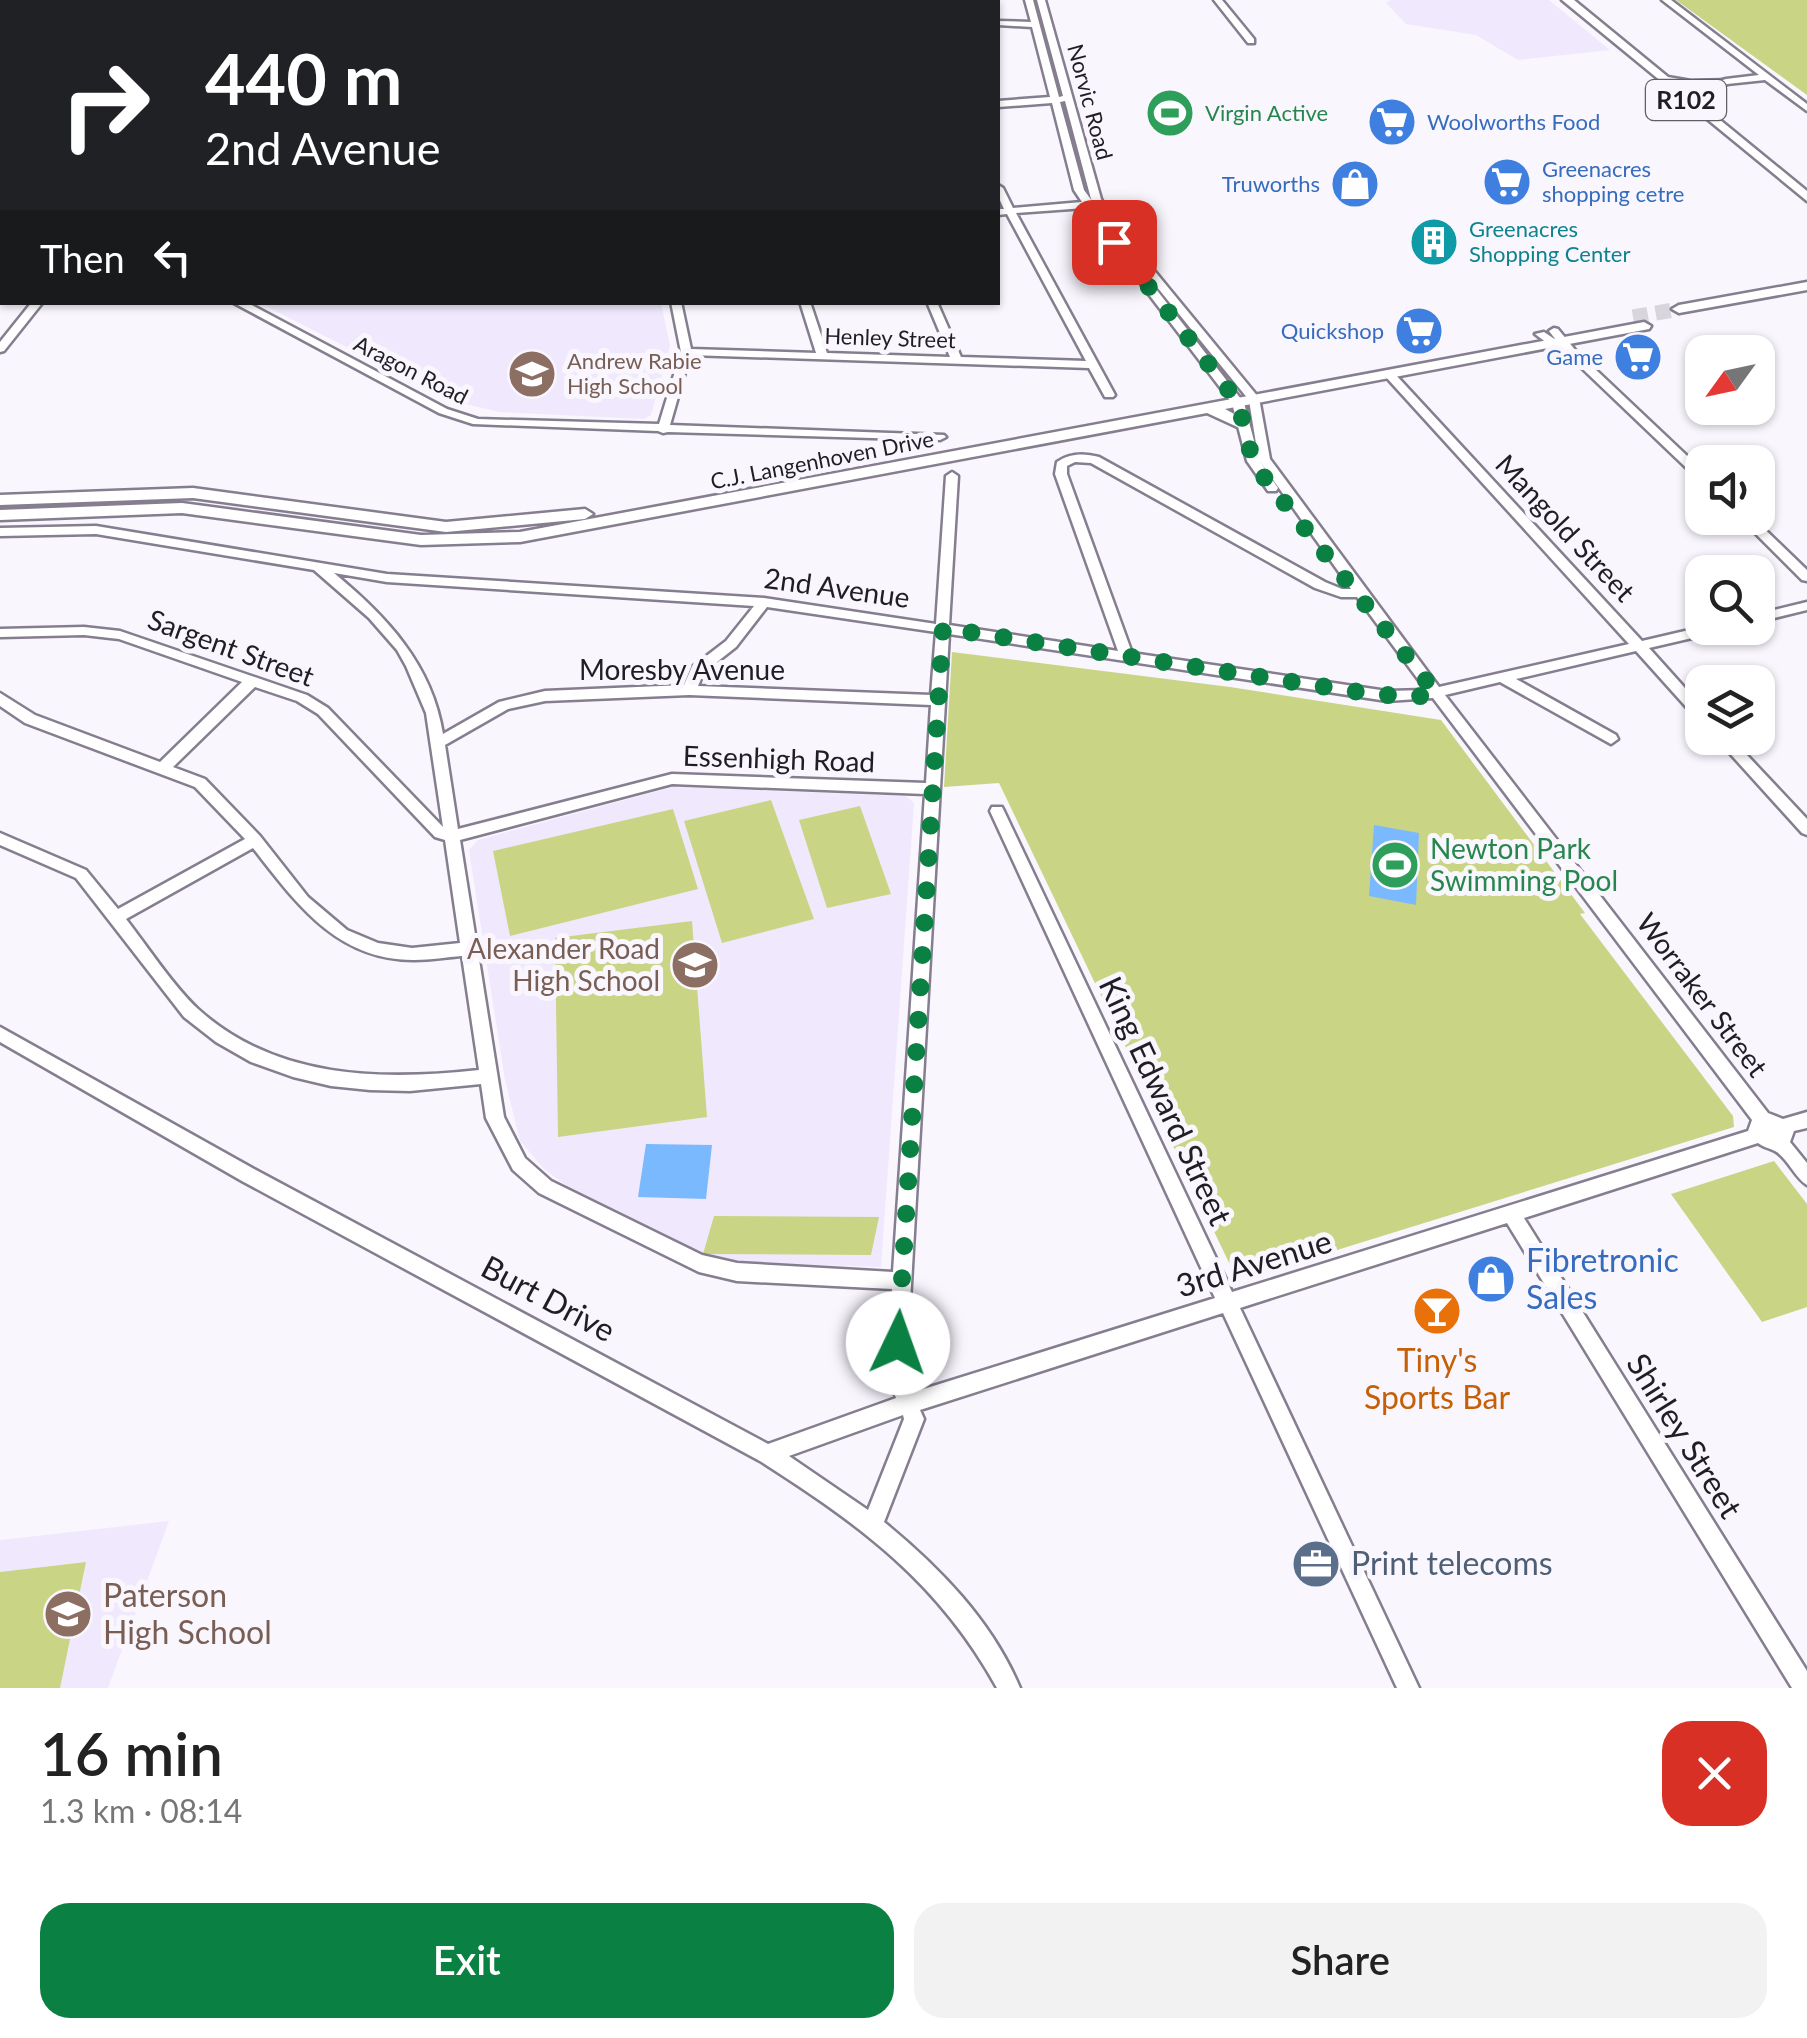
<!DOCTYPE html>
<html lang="en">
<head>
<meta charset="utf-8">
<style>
	:root { --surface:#fff; --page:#f2f2f2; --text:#222; --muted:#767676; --accent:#0b8043 }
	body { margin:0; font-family:Lato,sans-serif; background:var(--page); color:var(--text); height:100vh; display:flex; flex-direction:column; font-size:38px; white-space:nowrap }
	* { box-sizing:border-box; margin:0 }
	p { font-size:32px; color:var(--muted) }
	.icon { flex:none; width:55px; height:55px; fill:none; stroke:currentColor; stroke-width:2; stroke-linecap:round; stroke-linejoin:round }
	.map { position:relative; height:1688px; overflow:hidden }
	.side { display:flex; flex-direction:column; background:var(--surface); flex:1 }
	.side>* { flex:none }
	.banner { position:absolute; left:0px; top:0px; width:1000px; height:305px; box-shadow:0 2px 8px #0004; background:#202124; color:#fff; overflow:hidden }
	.needle { width:65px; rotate:237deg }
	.controls { position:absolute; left:1685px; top:335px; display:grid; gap:20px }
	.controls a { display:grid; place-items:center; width:90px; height:90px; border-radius:20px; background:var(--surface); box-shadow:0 2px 8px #0004; font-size:50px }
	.pin { position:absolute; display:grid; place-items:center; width:85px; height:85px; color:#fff; margin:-42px; border-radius:20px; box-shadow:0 5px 15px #0006 }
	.me { position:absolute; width:110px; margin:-55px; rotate:3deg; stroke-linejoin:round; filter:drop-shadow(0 0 8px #0008) }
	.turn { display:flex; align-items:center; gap:35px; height:210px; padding:0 40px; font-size:45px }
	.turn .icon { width:130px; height:130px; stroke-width:2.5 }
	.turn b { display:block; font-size:70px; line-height:85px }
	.then { display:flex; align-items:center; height:95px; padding:0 40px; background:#0003; gap:20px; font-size:38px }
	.round { display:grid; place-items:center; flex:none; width:105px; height:105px; border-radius:30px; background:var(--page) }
	.head { display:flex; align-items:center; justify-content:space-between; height:170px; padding:0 40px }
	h1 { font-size:60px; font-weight:600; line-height:75px }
	.cta { display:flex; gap:20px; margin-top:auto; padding:20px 40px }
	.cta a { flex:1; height:115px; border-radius:30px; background:var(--accent); color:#fff; font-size:40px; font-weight:600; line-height:115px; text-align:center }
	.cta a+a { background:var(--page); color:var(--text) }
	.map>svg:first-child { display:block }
	.built { fill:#f0e8fd }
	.green { fill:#c9d585 }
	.water { fill:#7ab9fd }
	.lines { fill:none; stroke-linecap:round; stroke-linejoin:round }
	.major-tunnel { stroke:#d8d5dd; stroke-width:15; stroke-dasharray:15 8; stroke-linecap:butt }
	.minor-casing { stroke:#857e8f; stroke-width:5 }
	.major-casing { stroke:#857e8f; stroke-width:5 }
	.minor { fill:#fff; fill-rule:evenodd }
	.major { fill:#fff; fill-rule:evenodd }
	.route { stroke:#0b8043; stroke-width:18; stroke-dasharray:0 32.4 }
	.labels { text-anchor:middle; stroke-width:10; stroke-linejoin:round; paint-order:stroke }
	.far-street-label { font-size:22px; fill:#201d24; stroke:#f9f6fe }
	.far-leisure-label { font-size:22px; fill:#27864d; stroke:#f9f6fe; text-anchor:start }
	.far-shop-label { font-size:22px; fill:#366cbe; stroke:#f9f6fe; text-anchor:end }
	.far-culture-label { font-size:22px; fill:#0d838f; stroke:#f9f6fe; text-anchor:start }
	.far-education-label { font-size:22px; fill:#785e54; stroke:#f9f6fe; text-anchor:start }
	.shield { fill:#f9f6fe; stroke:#615e65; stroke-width:2.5 }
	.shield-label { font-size:25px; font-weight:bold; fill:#201d24 }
	.street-label { font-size:28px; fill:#201d24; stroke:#f9f6fe }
	.leisure-label { font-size:28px; fill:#27864d; stroke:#f9f6fe; text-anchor:start }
	.education-label { font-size:28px; fill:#785e54; stroke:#f9f6fe; text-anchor:end }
	.near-street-label { font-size:32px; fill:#201d24; stroke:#f9f6fe }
	.near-shop-label { font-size:32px; fill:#366cbe; stroke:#f9f6fe; text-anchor:start }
	.near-food-label { font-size:32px; fill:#c56008; stroke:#f9f6fe }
	.near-service-label { font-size:32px; fill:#4e5e75; stroke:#f9f6fe; text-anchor:start }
	.near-education-label { font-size:32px; fill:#785e54; stroke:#f9f6fe; text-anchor:start }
</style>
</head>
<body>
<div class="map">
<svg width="1807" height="1688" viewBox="0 0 1807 1688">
	<rect width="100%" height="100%" fill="#f9f6fe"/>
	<path class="built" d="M 1391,0 L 1549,0 L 1610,50 L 1518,60 L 1476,35 L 1406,24 L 1386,3 Z
		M 260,303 L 661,303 L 670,346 L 651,415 L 644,419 L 499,412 L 462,403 L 431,390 Z
		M 673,787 L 906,796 L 914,803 L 881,1267 L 717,1262 L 585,1199 L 544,1169 L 520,1141 L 505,1080 L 469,850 L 478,840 Z
		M 169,1521 L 108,1688 L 0,1688 L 0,1540 Z"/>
	<path class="green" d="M 1676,0 L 1807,0 L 1807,95 Z
		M 952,652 L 1230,687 L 1441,720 L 1585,913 L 1580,914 L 1733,1116 L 1734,1127 L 1253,1276 L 1233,1271 L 999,783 L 944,787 Z
		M 771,800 L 814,919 L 722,943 L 684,821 Z
		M 860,806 L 891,894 L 827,908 L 799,820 Z
		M 673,809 L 698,889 L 510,936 L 493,851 Z
		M 692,921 L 707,1117 L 558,1137 L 555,938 Z
		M 1774,1161 L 1807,1204 L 1807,1307 L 1762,1322 L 1671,1194 Z
		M 714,1216 L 879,1217 L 871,1255 L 703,1254 Z
		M 86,1562 L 60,1688 L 0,1688 L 0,1572 Z"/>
	<path class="water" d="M 1374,825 L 1419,833 L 1416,905 L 1369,896 Z
		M 646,1144 L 712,1145 L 706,1199 L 638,1197 Z"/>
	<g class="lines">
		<path class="major-tunnel" d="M 1633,317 L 1679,309"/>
		<g class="minor-casing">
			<path id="minor" d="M 11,0 L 20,0 L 18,2 L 10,2 Z
				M 78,0 L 86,0 L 85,2 L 77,2 Z
				M 141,0 L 148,0 L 150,2 L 140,2 Z
				M 164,0 L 172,0 L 171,2 L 163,2 Z
				M 197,0 L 205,0 L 204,2 L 196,2 Z
				M 328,0 L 344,0 L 346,2 L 332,2 Z
				M 505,0 L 520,0 L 522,2 L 509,2 Z
				M 707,0 L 739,0 L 734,2 L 705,2 Z
				M 894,0 L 903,0 L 904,2 L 896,2 Z
				M 939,0 L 947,0 L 947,2 L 939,2 Z
				M 1025,0 L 1033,0 L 1059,97 L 1063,96 L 1037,0 L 1045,0 L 1101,199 L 1111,218 L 1259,398 L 1270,459 L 1439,687 L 1629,644 L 1386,377 L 1386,373 L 1394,373 L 1642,641 L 1702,627 L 1725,628 L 1718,632 L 1649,648 L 1702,707 L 1702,720 L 1697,719 L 1636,651 L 1516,679 L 1616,735 L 1618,739 L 1611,744 L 1500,682 L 1445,695 L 1768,1113 L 1783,1119 L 1807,1112 L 1807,1128 L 1794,1131 L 1790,1142 L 1807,1163 L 1807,1185 C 1794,1177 1788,1158 1775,1151 C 1769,1148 1763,1147 1758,1143 L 1524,1218 L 1807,1671 L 1807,1688 L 1792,1688 L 1507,1223 L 1240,1308 L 1419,1688 L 1397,1688 L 1223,1313 L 920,1410 L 924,1419 L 884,1522 C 939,1567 992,1621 1020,1688 L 997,1688 C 938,1581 860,1525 760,1461 L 242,1181 L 0,1042 L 0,1027 L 254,1169 L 768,1444 L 896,1398 L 886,1370 L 892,1289 L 737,1281 L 699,1272 L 539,1193 L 513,1170 L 486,1118 L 481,1084 L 410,1091 L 370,1090 L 331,1086 L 293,1077 L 251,1062 L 216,1042 L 184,1017 L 76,878 L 0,845 L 0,833 L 86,870 L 118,909 L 245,839 L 195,787 L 25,723 L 0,706 L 0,693 L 35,715 L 160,762 L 242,682 L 119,639 L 84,635 L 0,637 L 0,629 L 84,627 L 120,631 L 307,695 L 328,708 L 443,827 L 426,713 L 406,666 L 397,650 L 369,618 L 314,570 L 96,534 L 0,536 L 0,528 L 96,526 L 387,574 L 764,598 L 936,624 L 946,476 L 952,472 L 958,476 L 949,625 L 1118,651 L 1055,474 L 1057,462 C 1070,453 1084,453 1099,457 L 1325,582 L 1342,589 L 1351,589 L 1259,460 L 1278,488 L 1276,491 L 1268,491 L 1247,461 L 1232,403 L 1131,271 L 1131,267 L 1139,267 L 1244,403 L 1258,456 L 1249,400 L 1104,222 L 1103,225 L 1097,225 L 1085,208 L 1016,213 L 1115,395 L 1113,397 L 1105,397 L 1089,368 L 690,355 L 670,425 L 944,435 L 946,437 L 940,440 L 668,432 L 663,433 L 658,431 L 473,424 L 439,413 L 232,302 L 246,302 L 447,409 L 478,419 L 659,424 L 681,352 L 671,302 L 681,302 L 691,349 L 816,353 L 800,302 L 810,302 L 827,353 L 950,357 L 927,302 L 937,302 L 961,357 L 1086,361 L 1007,214 L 998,215 L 998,209 L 1004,209 L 998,196 L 998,185 L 1003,188 L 1013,208 L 1082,202 L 1074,190 L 1052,103 L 998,107 L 998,101 L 1050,97 L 1032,27 L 998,25 L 998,21 L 1031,22 ZM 1065,101 L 1091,199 L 1092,201 L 1084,190 L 1060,102 ZM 1075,462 L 1091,463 L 1315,588 L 1341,597 L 1357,597 L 1426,690 L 1387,691 L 1132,653 L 1067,474 L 1067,466 ZM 334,573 L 387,582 L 754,606 L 726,641 L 692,667 L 684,685 L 545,691 L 499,702 L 443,734 C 432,664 386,616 334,573 ZM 767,607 L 936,632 L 931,695 L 698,686 L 703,673 L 736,647 ZM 949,634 L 1387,701 L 1433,698 L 1752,1120 L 1748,1131 L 1232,1292 L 1004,811 L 1002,807 L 992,807 L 990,811 L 1215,1298 L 914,1392 L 906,1370 ZM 255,687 L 297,701 L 318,714 L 435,837 L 445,840 L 460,943 L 412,948 L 378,943 L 347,930 L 308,897 L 260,836 L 205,779 L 173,767 ZM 689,695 L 931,705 L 926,783 L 672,774 L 458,829 L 445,745 L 508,709 L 545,701 ZM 672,784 L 925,794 L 893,1272 L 737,1263 L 702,1255 L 551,1181 L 525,1158 L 504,1117 L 460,840 ZM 253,848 C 296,903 337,961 415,960 C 431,960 447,957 462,956 L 479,1070 C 381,1081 275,1079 198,1009 C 174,987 147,946 126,919 ZM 903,1415 L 904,1419 L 868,1510 L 789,1456 Z
				M 1214,0 L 1222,0 L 1254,39 L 1254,43 L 1248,43 Z
				M 1662,0 L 1671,0 L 1807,104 L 1807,111 L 1765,80 L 1727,84 L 1678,98 L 1678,94 L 1726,79 L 1759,75 Z
				M 0,16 L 2,16 L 2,24 L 0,24 Z
				M 0,94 L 2,94 L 2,100 L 0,100 Z
				M 0,142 L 2,143 L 2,149 L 0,148 Z
				M 2,219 L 2,226 L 0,227 L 0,220 Z
				M 0,251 L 2,251 L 2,258 L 0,259 Z
				M 32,302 L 43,302 L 4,351 L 0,352 L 0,342 Z
				M 1554,328 L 1558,329 L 1576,351 L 1702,470 L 1702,480 L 1698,479 L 1566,353 L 1559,352 L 1535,334 L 1544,332 L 1556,340 L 1549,331 Z
				M 1740,518 L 1753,518 L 1807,570 L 1807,581 L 1802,580 Z
				M 1807,602 L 1807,610 L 1758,622 L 1758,614 Z
				M 1716,738 L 1731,738 L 1807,819 L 1807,835 L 1802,833 Z"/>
		</g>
		<g class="major-casing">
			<path id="major" d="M 1562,0 L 1574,0 L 1668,77 L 1691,81 L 1730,80 L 1732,82 C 1716,90 1693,88 1676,84 L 1807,191 L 1807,201 Z
				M 1807,282 L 1807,290 L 1679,313 L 1672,309 L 1679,305 Z
				M 1644,322 L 1651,326 L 1649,329 L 1225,409 L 1249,422 L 1249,428 L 1244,430 L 1207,413 L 520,542 L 421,545 L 182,513 L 0,520 L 0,510 L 182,503 L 421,535 L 520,532 Z
				M 193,488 L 446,522 L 585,509 L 593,514 L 585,519 L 446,532 L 193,498 L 0,505 L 0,495 Z"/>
		</g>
		<use href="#minor" class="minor"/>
		<use href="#major" class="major"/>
	</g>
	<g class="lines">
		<path class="route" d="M 898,1343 L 943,628 L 1372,694 L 1415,697 L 1436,693 L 1260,472 L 1253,462 L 1238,402 L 1114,242"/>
	</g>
	<defs>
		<g id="stadium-disc" transform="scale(2.5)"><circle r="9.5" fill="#2e9e5b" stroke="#f9f6fe"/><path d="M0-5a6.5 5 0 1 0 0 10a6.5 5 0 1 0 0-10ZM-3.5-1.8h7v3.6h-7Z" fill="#fff"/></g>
		<g id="supermarket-disc" transform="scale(2.5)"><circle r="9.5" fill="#3f7fe0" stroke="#f9f6fe"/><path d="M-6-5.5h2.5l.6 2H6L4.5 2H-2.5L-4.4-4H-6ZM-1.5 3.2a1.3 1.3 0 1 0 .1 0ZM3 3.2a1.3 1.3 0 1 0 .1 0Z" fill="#fff"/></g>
		<g id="shop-disc" transform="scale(2.5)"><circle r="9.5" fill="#3f7fe0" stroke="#f9f6fe"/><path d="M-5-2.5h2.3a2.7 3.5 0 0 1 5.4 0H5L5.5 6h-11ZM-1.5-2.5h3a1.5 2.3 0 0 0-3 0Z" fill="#fff"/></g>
		<g id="building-disc" transform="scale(2.5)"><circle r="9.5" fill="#0f9aa8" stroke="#f9f6fe"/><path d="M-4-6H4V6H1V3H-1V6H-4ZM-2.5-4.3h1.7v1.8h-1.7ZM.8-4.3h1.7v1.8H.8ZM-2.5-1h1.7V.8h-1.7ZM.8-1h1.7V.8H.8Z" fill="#fff"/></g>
		<g id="school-disc" transform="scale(2.5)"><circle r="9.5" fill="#8d6e63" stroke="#f9f6fe"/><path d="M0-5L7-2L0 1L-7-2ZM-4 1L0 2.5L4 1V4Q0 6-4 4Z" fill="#fff"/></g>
		<g id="bar-disc" transform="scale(2.5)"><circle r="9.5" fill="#e8710a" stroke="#f9f6fe"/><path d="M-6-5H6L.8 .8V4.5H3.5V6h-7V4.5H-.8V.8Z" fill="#fff"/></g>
		<g id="office-disc" transform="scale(2.5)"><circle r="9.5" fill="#5c6f8a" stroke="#f9f6fe"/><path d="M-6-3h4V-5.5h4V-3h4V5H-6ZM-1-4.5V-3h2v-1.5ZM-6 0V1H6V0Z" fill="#fff"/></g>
	</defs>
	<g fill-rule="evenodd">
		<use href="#stadium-disc" x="1170" y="113"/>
		<use href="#supermarket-disc" x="1392" y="122"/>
		<use href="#supermarket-disc" x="1507" y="182"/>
		<use href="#shop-disc" x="1355" y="184"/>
		<use href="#building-disc" x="1434" y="242"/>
		<use href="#supermarket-disc" x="1419" y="331"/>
		<use href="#supermarket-disc" x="1638" y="357"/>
		<use href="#school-disc" x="532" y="374"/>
		<use href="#stadium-disc" x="1395" y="865"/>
		<use href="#school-disc" x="695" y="965"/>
		<use href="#shop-disc" x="1491" y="1279"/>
		<use href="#bar-disc" x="1437" y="1311"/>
		<use href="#office-disc" x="1316" y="1564"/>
		<use href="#school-disc" x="68" y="1614"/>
	</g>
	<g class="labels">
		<g class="far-street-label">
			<text transform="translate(1090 102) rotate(75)" y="8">Norvic Road</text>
			<text transform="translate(890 338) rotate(2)" y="8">Henley Street</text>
			<text transform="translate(411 370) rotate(27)" y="8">Aragon Road</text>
			<text transform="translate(822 460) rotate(-11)" y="8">C.J. Langenhoven Drive</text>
		</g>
		<g class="far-leisure-label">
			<text x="1205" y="121">Virgin Active</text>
		</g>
		<g class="far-shop-label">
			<text x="1427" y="130" text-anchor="start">Woolworths Food</text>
			<text x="1542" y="177" text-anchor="start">Greenacres<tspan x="1542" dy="25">shopping cetre</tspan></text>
			<text x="1320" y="192">Truworths</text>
			<text x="1384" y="339">Quickshop</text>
			<text x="1603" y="365">Game</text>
		</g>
		<g class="far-culture-label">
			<text x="1469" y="237">Greenacres<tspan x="1469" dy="25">Shopping Center</tspan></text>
		</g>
		<g class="far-education-label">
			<text x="567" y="369">Andrew Rabie<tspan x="567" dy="25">High School</tspan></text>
		</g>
		<rect class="shield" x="1646" y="80" width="80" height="40" rx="8"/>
		<g class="shield-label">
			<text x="1686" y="109">R102</text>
		</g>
		<g class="street-label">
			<text transform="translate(1565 528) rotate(47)" y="10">Mangold Street</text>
			<text transform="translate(837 588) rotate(8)" y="10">2nd Avenue</text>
			<text transform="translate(231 648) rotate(20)" y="10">Sargent Street</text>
			<text x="682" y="680">Moresby Avenue</text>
			<text transform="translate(779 759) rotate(2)" y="10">Essenhigh Road</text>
			<text transform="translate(1702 995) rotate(53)" y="10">Worraker Street</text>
		</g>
		<g class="leisure-label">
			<text x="1430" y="859">Newton Park<tspan x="1430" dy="32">Swimming Pool</tspan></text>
		</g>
		<g class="education-label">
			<text x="660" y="959">Alexander Road<tspan x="660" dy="32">High School</tspan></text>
		</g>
		<g class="near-street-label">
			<text transform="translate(1165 1101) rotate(65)" y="11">King Edward Street</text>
			<text transform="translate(1254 1264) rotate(-17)" y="11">3rd Avenue</text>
			<text transform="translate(548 1299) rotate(28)" y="11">Burt Drive</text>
			<text transform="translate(1684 1436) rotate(58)" y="11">Shirley Street</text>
		</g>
		<g class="near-shop-label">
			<text x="1526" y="1272">Fibretronic<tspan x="1526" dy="37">Sales</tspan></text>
		</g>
		<g class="near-food-label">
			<text x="1437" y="1372">Tiny's<tspan x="1437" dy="37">Sports Bar</tspan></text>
		</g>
		<g class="near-service-label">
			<text x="1351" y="1575">Print telecoms</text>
		</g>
		<g class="near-education-label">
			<text x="103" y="1607">Paterson<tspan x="103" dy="37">High School</tspan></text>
		</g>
	</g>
</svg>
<div class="controls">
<a><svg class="needle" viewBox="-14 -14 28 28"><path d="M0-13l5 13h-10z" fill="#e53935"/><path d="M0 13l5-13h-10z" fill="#767676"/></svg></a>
<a><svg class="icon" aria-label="sound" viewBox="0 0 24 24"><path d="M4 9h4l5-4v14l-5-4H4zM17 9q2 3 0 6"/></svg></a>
<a><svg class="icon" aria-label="search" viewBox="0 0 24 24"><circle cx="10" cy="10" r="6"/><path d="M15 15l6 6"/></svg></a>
<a><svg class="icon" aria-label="layers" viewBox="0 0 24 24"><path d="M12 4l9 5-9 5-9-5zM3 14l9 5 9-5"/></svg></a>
</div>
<div class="pin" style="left:1114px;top:242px;background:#d93025"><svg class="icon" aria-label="arrive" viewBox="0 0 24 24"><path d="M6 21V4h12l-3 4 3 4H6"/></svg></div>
<svg class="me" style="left:898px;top:1343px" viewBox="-20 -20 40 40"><circle r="19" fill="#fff"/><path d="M0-13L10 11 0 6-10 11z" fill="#0b8043"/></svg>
<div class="banner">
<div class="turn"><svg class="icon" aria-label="right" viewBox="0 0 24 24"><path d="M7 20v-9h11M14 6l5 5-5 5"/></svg><div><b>440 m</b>2nd Avenue</div></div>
<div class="then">Then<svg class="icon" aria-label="left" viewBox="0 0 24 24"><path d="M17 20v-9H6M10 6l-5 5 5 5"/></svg></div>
</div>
</div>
<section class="side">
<div class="head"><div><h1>16 min</h1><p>1.3 km · 08:14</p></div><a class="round" style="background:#d93025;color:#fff"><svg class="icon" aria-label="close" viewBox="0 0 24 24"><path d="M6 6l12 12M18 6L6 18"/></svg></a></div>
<div class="cta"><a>Exit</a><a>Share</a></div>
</section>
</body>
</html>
